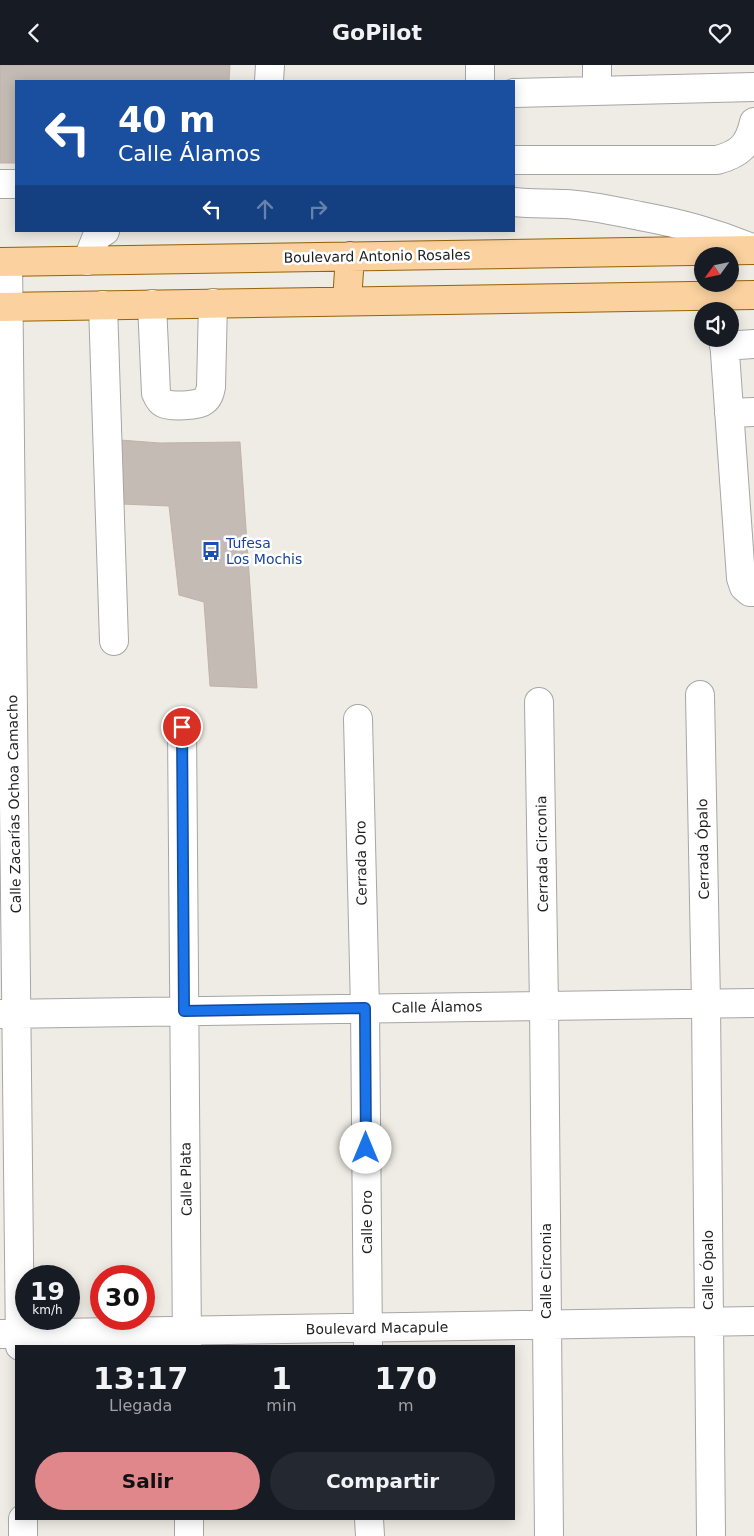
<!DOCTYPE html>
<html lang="es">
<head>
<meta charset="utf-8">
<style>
	:root { --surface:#171b24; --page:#242831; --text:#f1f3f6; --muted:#9ea1a6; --accent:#df878a }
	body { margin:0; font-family:"DejaVu Sans",sans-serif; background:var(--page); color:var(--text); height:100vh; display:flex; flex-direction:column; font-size:19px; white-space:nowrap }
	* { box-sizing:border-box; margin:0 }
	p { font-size:16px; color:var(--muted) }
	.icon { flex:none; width:28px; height:28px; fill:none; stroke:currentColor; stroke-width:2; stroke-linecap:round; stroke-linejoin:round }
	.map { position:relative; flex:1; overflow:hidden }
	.side { position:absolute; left:15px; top:1280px; width:500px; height:175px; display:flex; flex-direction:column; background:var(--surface); border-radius:0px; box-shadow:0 2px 12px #0003 }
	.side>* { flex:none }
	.banner { position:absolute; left:15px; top:15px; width:500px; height:152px; border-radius:0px; box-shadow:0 2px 12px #0003; background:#1a4fa0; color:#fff; overflow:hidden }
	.needle { width:32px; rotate:237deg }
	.fabs { position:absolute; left:694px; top:182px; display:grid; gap:10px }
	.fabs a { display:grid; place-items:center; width:45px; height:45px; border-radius:50%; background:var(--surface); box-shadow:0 2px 12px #0003; font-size:25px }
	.speed { position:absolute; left:15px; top:1200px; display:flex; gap:10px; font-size:25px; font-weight:700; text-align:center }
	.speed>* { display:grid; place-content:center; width:65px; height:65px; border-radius:50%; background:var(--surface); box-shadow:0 2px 12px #0003; line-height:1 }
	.speed small { font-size:12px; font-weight:400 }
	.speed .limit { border:8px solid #d22; background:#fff; color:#111 }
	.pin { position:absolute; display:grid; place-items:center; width:42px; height:42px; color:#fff; margin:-21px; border:2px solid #fff; border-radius:50%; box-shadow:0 1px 5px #0007 }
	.me { position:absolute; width:55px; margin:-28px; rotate:0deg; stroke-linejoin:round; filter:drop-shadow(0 0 4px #0008) }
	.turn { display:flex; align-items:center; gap:18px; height:105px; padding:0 20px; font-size:22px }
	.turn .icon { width:65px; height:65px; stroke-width:2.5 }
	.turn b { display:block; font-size:35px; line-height:42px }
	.lanes { display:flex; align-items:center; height:48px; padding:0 20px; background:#0003; justify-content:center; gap:25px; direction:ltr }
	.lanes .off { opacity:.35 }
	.eta { display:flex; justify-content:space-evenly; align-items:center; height:85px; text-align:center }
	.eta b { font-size:30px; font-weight:600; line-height:35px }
	.primary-button { display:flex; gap:10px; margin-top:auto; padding:10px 20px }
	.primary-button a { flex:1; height:58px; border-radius:30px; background:var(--accent); color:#111; font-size:20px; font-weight:600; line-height:58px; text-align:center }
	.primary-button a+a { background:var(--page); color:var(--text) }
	header { display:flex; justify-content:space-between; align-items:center; height:65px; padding:0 20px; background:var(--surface); font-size:22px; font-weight:600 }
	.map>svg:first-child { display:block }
	.building { fill:#c4bbb4; stroke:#c1b2a7 }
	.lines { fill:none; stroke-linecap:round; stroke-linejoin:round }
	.minor-casing { stroke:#a6a6a6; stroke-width:30 }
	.major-casing { stroke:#966303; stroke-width:30 }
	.minor { stroke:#fff; stroke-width:28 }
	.major { stroke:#fad19f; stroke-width:28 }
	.route-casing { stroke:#114b97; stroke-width:12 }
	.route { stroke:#1a73e8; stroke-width:9 }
	.labels { text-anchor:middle; stroke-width:5; stroke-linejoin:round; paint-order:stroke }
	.street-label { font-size:14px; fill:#1f1f1f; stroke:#fff }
	.transit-label { font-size:14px; fill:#164399; stroke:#fff; text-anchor:start }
</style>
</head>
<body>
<header><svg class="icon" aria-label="back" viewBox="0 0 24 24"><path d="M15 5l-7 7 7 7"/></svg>GoPilot<svg class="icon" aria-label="heart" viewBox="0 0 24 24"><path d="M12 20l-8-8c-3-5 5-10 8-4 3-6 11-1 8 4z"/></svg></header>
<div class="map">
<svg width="754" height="1471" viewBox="0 0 754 1471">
	<rect width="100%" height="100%" fill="#efece5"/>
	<path class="building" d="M 0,0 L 230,0 L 229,16 L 16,16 L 16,98 L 0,98 Z
		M 120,375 L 160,378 L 240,377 L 257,623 L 210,621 L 204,537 L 179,530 L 169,441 L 122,439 Z"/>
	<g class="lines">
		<g class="minor-casing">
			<path id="minor" d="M 269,16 L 270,0
				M 480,16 L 480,0
				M 597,26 L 597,0
				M 514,28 L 754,22
				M 514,95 L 717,95 C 740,89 749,80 754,57
				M 0,119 L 16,119
				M 514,137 C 531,139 547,138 564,139 C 589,140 615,146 640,151 C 682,159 714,167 754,184
				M 87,196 L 97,171 L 105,166
				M 8,197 L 20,1281
				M 152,239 L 156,328 C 158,332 159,336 163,338 C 170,342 198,341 204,336 C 209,332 210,327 211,322 L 213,238
				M 103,240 L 114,576
				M 724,274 L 741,513 L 744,522 L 750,527 L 754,527
				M 724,281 L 754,279
				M 729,348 L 754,347
				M 700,630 L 706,938 L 711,1471
				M 539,637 L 544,941 L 549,1471
				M 358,654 L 365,943 L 368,1280
				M 182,662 L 187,1281
				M 0,949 L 754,938
				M 0,1269 L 754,1256
				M 23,1454 L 23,1471
				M 189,1454 L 189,1471
				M 369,1454 L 370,1471"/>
		</g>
		<g class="major-casing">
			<path id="major" d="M 0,197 L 754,185
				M 347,236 L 350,191
				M 0,242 L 754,230"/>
		</g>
		<use href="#minor" class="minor"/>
		<use href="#major" class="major"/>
	</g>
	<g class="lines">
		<g class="route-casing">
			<path id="route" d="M 182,662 L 184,946 L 365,943 L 366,1083"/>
		</g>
		<use href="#route" class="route"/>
	</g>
	<defs>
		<g id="bus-bare" transform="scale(1.5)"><path d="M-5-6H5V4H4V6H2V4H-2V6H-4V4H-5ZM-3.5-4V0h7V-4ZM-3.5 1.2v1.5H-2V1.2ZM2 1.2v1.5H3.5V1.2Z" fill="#1a4fb4" stroke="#fff" stroke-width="2.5" paint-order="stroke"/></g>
	</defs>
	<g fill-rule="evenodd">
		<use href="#bus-bare" x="211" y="486"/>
	</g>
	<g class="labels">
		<g class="street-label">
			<text transform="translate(377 191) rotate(-1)" y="5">Boulevard Antonio Rosales</text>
			<text transform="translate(14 739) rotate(-91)" y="5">Calle Zacarías Ochoa Camacho</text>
			<text transform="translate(703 784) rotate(-91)" y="5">Cerrada Ópalo</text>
			<text transform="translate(542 789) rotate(-91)" y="5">Cerrada Circonia</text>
			<text transform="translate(361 798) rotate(-91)" y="5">Cerrada Oro</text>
			<text transform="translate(437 942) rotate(-1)" y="5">Calle Álamos</text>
			<text transform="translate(186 1114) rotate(-91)" y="5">Calle Plata</text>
			<text transform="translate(367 1157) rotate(-90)" y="5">Calle Oro</text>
			<text transform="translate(708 1205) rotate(-90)" y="5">Calle Ópalo</text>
			<text transform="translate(546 1206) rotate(-90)" y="5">Calle Circonia</text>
			<text transform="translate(377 1263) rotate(-1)" y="5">Boulevard Macapule</text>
		</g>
		<g class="transit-label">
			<text x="226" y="483">Tufesa<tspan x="226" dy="16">Los Mochis</tspan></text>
		</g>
	</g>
</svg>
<div class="fabs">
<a><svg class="needle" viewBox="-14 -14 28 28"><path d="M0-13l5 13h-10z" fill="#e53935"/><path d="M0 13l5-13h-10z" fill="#9ea1a6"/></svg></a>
<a><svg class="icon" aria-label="sound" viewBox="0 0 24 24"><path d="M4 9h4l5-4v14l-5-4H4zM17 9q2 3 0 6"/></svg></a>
</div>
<div class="speed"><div>19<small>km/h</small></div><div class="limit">30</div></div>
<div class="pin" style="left:182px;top:662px;background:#d93025"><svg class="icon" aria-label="arrive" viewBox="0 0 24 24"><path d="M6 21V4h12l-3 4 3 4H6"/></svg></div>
<svg class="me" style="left:366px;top:1083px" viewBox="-20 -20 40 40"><circle r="19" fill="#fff"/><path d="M0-13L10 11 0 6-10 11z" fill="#1a73e8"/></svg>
<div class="banner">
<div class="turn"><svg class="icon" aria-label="left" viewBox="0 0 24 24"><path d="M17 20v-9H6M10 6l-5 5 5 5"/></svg><div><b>40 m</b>Calle Álamos</div></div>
<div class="lanes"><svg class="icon" aria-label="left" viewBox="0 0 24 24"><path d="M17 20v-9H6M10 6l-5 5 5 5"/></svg><svg class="icon off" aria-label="ahead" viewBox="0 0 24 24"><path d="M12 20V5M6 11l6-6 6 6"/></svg><svg class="icon off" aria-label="right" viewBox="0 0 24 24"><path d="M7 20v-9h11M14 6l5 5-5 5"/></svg></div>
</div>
<section class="side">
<div class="eta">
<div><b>13:17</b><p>Llegada</p></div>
<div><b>1</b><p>min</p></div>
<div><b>170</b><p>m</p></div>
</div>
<div class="primary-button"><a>Salir</a><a>Compartir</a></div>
</section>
</div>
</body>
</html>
